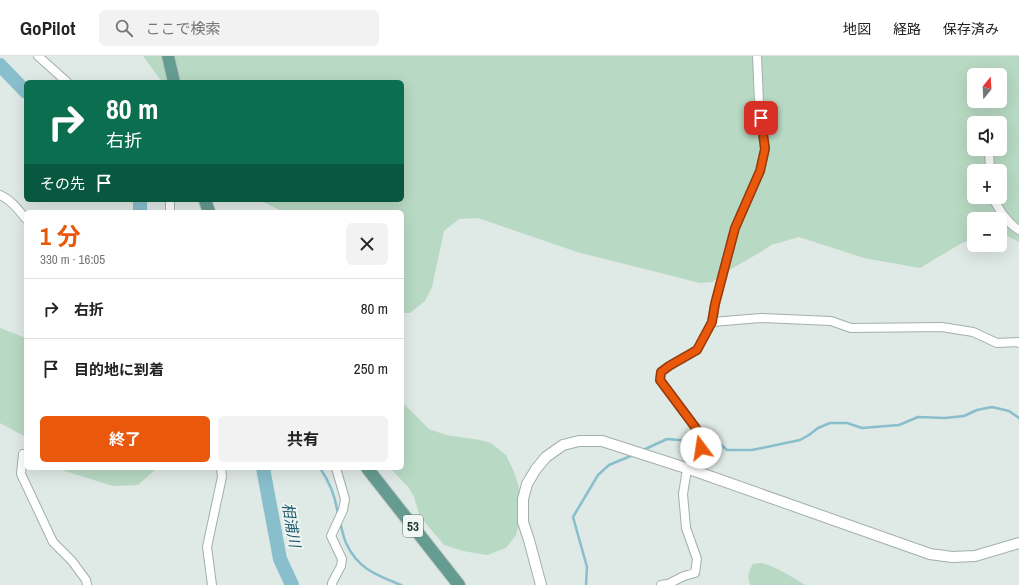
<!DOCTYPE html>
<html lang="ja">
<head>
<meta charset="utf-8">
<style>
	:root { --surface:#fff; --page:#f2f2f2; --text:#222; --muted:#767676; --line:#e0e0e0; --accent:#ea580c }
	body { margin:0; font-family:"Archivo Narrow","Noto Sans JP",sans-serif; background:var(--page); color:var(--text); height:100vh; display:flex; flex-direction:column; font-size:15px; white-space:nowrap }
	* { box-sizing:border-box; margin:0 }
	p { font-size:13px; color:var(--muted) }
	.icon { flex:none; width:22px; height:22px; fill:none; stroke:currentColor; stroke-width:2; stroke-linecap:round; stroke-linejoin:round }
	.map { position:relative; flex:1; overflow:hidden }
	.sheet { position:absolute; left:24px; top:154px; width:380px; height:260px; display:flex; flex-direction:column; background:var(--surface); border-radius:6px; box-shadow:0 4px 16px #0002 }
	.sheet>* { flex:none }
	.banner { position:absolute; left:24px; top:24px; width:380px; height:122px; border-radius:6px; box-shadow:0 4px 16px #0002; background:#0b6e4f; color:#fff; overflow:hidden }
	.needle { width:26px; rotate:18deg }
	.controls { position:absolute; left:967px; top:12px; display:grid; gap:8px }
	.controls a { display:grid; place-items:center; width:40px; height:40px; border-radius:6px; background:var(--surface); box-shadow:0 4px 16px #0002; font-size:20px }
	.pin { position:absolute; display:grid; place-items:center; width:34px; height:34px; color:#fff; margin:-17px; border-radius:8px; box-shadow:0 2px 6px #0006 }
	.me { position:absolute; width:44px; margin:-22px; rotate:346deg; stroke-linejoin:round; filter:drop-shadow(0 0 3px #0008) }
	.turn { display:flex; align-items:center; gap:14px; height:84px; padding:0 16px; font-size:18px }
	.turn .icon { width:52px; height:52px; stroke-width:2.5 }
	.turn b { display:block; font-size:28px; line-height:34px }
	.then { display:flex; align-items:center; height:38px; padding:0 16px; background:#0003; gap:8px; font-size:15px }
	.round { display:grid; place-items:center; flex:none; width:42px; height:42px; border-radius:6px; background:var(--page) }
	.summary { display:flex; align-items:center; justify-content:space-between; height:68px; padding:0 16px }
	h1 { font-size:24px; font-weight:700; line-height:30px; color:var(--accent) }
	.action { display:flex; gap:8px; margin-top:auto; padding:8px 16px }
	.action a { flex:1; height:46px; border-radius:6px; background:var(--accent); color:#fff; font-size:16px; font-weight:700; line-height:46px; text-align:center }
	.action a+a { background:var(--page); color:var(--text) }
	ul { padding:0; list-style:none }
	li { display:flex; align-items:center; gap:12px; height:60px; padding:0 16px; border-top:1px solid var(--line) }
	li div { flex:1 }
	li b { display:block; font-size:15px }
	li em { font-style:normal }
	header { display:flex; align-items:center; gap:24px; box-sizing:border-box; height:56px; padding:0 20px; background:var(--surface); border-bottom:1px solid var(--line) }
	header strong { font-size:19px }
	nav { display:flex; gap:22px; margin-inline-start:auto; font-size:14px }
	.search { width:280px; height:36px; background:var(--page); display:flex; align-items:center; gap:10px; box-sizing:border-box; padding:0 14px; border-radius:6px; color:var(--muted); font-size:15px }
	.map>svg:first-child { display:block }
	.green { fill:#b8d9c3; fill-rule:evenodd }
	.lines { fill:none; stroke-linecap:round; stroke-linejoin:round }
	.stream { stroke:#89becc; stroke-width:2.5 }
	.river { stroke:#89becc; stroke-width:14 }
	.minor-casing { stroke:#a2b0ac; stroke-width:10 }
	.tertiary-casing { stroke:#a2b0ac; stroke-width:12 }
	.primary-casing { stroke:#bcc3c2; stroke-width:14 }
	.minor { stroke:#fff; stroke-width:8 }
	.tertiary { stroke:#fff; stroke-width:10 }
	.primary { stroke:#659c91; stroke-width:12 }
	.route-casing { stroke:#983908; stroke-width:10 }
	.route { stroke:#ea580c; stroke-width:7 }
	.labels { text-anchor:middle; stroke-width:3.5; stroke-linejoin:round; paint-order:stroke }
	.shield { fill:#eff6f3; stroke:#5f716d; stroke-width:1 }
	.shield-label { font-size:13px; font-weight:bold; fill:#213833 }
	.water-label { font-size:15px; font-style:italic; fill:#1f5e70; stroke:#eff6f3 }
</style>
</head>
<body>
<header>
<strong>GoPilot</strong>
<div class="search"><svg class="icon" aria-label="search" viewBox="0 0 24 24"><circle cx="10" cy="10" r="6"/><path d="M15 15l6 6"/></svg>ここで検索</div>
<nav><a>地図</a><a>経路</a><a>保存済み</a></nav>
</header>
<div class="map">
<svg width="1019" height="529" viewBox="0 0 1019 529">
	<rect width="100%" height="100%" fill="#dfe9e5"/>
	<path class="green" d="M 143,0 L 1019,0 L 1019,186 L 1000,176 L 1000,163 L 974,163 L 974,182 L 960,188 L 920,212 L 864,202 L 799,181 L 771,189 L 759,197 L 731,213 L 712,226 L 700,227 L 577,196 L 478,162 L 459,163 L 444,175 L 432,231 L 425,245 L 410,257 L 403,257 L 402,156 L 284,156 L 259,144 L 402,144 L 402,26 L 162,26 ZM 974,19 L 1000,19 L 1000,45 L 974,45 ZM 974,67 L 1000,67 L 1000,93 L 974,93 ZM 974,115 L 1000,115 L 1000,141 L 974,141 Z
		M 0,272 L 26,282 L 26,381 L 0,367 Z
		M 402,346 L 429,373 L 446,379 L 480,384 L 491,387 L 506,399 L 515,418 L 521,440 L 520,465 L 516,479 L 506,492 L 487,499 L 463,495 L 444,489 L 423,464 L 419,457 L 414,441 L 409,432 L 390,412 L 402,412 Z
		M 55,412 L 157,412 L 138,429 L 113,430 Z
		M 762,507 C 778,512 791,520 805,529 L 751,529 C 746,522 749,515 753,508 Z"/>
	<g class="lines">
		<path class="stream" d="M 641,395 L 667,383 L 691,385 L 711,380 L 727,394 L 752,394 L 800,384 L 809,379 L 818,372 L 830,367 L 847,367 L 862,372 L 874,371 L 899,369 L 918,361 L 945,362 L 964,360 L 977,354 L 992,351 L 1009,355 L 1019,362
			M 320,412 C 329,425 336,443 338,459
			M 340,466 C 342,473 343,480 346,487 C 358,513 376,519 401,529
			M 586,529 L 587,511 L 573,461 L 598,419 L 609,409 L 633,399"/>
		<path class="river" d="M 0,9 L 26,36
			M 140,144 L 140,156
			M 263,412 L 280,503 L 292,529"/>
		<g class="minor-casing">
			<path id="minor" d="M 38,0 L 67,26
				M 989,93 L 990,115
				M 0,139 C 11,144 18,153 26,163
				M 992,141 C 999,153 1007,167 1019,174
				M 170,156 L 170,144
				M 712,266 L 761,262 L 831,265 L 851,272 L 942,271 L 973,276 L 997,287 L 1018,286 L 1019,287
				M 23,398 L 21,418 L 53,486 L 72,505 L 86,524 L 87,529
				M 692,414 L 701,392 L 701,379 L 660,324 L 661,316 L 669,310 L 697,294 L 712,266 L 715,248 L 735,172 L 760,115 L 765,93 L 759,46 L 757,0
				M 212,529 L 207,491 L 222,421 L 221,412
				M 332,529 L 332,527 L 341,510 L 342,503 L 331,480 L 343,454 L 345,443 L 336,412
				M 661,529 L 668,528 L 684,520 L 695,517 L 697,503 L 686,472 L 683,438 L 687,413"/>
		</g>
		<g class="tertiary-casing">
			<path id="tertiary" d="M 541,529 L 529,484 L 523,466 L 523,443 L 527,428 L 536,413 L 546,401 L 563,389 L 579,385 L 602,385 L 692,414 L 930,498 L 952,501 L 975,500 L 1019,487"/>
		</g>
		<g class="primary-casing">
			<path id="primary" d="M 168,0 L 174,26
				M 205,144 L 209,156
				M 367,412 L 459,529"/>
		</g>
		<use href="#minor" class="minor"/>
		<use href="#tertiary" class="tertiary"/>
		<use href="#primary" class="primary"/>
	</g>
	<g class="lines">
		<g class="route-casing">
			<path id="route" d="M 701,392 L 701,379 L 660,324 L 661,316 L 669,310 L 697,294 L 712,266 L 715,248 L 735,172 L 760,115 L 765,93 L 761,62"/>
		</g>
		<use href="#route" class="route"/>
	</g>
	<g class="labels">
		<rect class="shield" x="403" y="459" width="20" height="22" rx="3"/>
		<g class="shield-label">
			<text x="413" y="475">53</text>
		</g>
		<g class="water-label">
			<text transform="translate(291 469) rotate(80)" y="5">相浦川</text>
		</g>
	</g>
</svg>
<div class="controls">
<a><svg class="needle" viewBox="-14 -14 28 28"><path d="M0-13l5 13h-10z" fill="#e53935"/><path d="M0 13l5-13h-10z" fill="#767676"/></svg></a>
<a><svg class="icon" aria-label="sound" viewBox="0 0 24 24"><path d="M4 9h4l5-4v14l-5-4H4zM17 9q2 3 0 6"/></svg></a>
<a>+</a>
<a>−</a>
</div>
<div class="pin" style="left:761px;top:62px;background:#d93025"><svg class="icon" aria-label="arrive" viewBox="0 0 24 24"><path d="M6 21V4h12l-3 4 3 4H6"/></svg></div>
<svg class="me" style="left:701px;top:392px" viewBox="-20 -20 40 40"><circle r="19" fill="#fff"/><path d="M0-13L10 11 0 6-10 11z" fill="#ea580c"/></svg>
<div class="banner">
<div class="turn"><svg class="icon" aria-label="right" viewBox="0 0 24 24"><path d="M7 20v-9h11M14 6l5 5-5 5"/></svg><div><b>80 m</b>右折</div></div>
<div class="then">その先<svg class="icon" aria-label="arrive" viewBox="0 0 24 24"><path d="M6 21V4h12l-3 4 3 4H6"/></svg></div>
</div>
<section class="sheet">
<div class="summary"><div><h1>1 分</h1><p>330 m · 16:05</p></div><a class="round"><svg class="icon" aria-label="close" viewBox="0 0 24 24"><path d="M6 6l12 12M18 6L6 18"/></svg></a></div>
<ul>
<li><svg class="icon" aria-label="right" viewBox="0 0 24 24"><path d="M7 20v-9h11M14 6l5 5-5 5"/></svg><div><b>右折</b></div><em>80 m</em></li>
<li><svg class="icon" aria-label="arrive" viewBox="0 0 24 24"><path d="M6 21V4h12l-3 4 3 4H6"/></svg><div><b>目的地に到着</b></div><em>250 m</em></li>
</ul>
<div class="action"><a>終了</a><a>共有</a></div>
</section>
</div>
</body>
</html>
